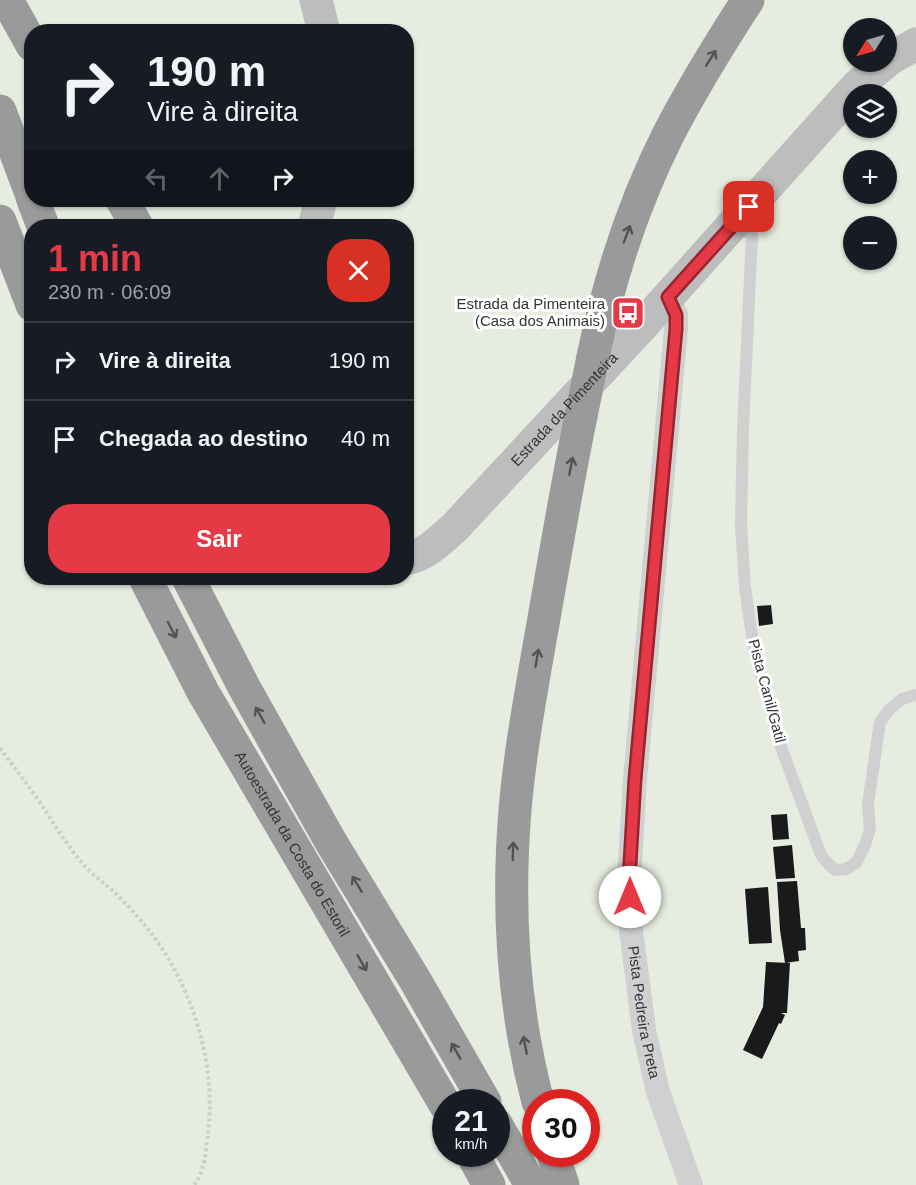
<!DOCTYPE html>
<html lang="pt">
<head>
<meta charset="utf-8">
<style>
	:root { --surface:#171b24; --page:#20242c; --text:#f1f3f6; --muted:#9ea1a6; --line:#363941; --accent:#e63946 }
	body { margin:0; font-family:Arial,sans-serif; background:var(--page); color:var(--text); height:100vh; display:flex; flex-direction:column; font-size:22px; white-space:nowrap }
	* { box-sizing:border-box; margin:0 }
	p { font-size:20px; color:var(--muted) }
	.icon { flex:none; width:33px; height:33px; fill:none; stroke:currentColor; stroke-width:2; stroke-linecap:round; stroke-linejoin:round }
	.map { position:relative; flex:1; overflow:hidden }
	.drawer { position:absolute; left:24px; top:219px; width:390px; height:366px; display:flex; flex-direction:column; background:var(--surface); border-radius:24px; box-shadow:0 2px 4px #0004 }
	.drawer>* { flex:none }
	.banner { position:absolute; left:24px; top:24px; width:390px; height:183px; border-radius:24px; box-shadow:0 2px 4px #0004; background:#171b24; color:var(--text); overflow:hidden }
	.needle { width:39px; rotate:233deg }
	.buttons { position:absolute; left:843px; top:18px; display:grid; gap:12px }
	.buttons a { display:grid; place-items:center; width:54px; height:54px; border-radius:50%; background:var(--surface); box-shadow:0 2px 4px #0004; font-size:30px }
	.speed { position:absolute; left:432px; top:1089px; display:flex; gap:12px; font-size:30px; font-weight:700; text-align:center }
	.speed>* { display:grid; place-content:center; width:78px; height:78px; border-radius:50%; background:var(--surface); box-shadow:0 2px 4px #0004; line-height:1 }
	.speed small { font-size:15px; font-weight:400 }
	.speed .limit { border:9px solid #d22; background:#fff; color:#111 }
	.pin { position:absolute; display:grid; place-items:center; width:51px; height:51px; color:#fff; margin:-26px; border-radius:12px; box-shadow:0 3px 9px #0006 }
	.me { position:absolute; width:66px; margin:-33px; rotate:0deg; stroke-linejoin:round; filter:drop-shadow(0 0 4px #0008) }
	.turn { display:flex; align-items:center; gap:21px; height:126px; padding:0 24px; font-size:27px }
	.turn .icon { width:78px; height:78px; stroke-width:2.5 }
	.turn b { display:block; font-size:42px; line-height:51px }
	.lanes { display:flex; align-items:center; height:57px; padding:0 24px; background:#0003; justify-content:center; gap:30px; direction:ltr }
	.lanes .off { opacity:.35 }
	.round { display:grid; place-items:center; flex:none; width:63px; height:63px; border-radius:24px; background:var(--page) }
	.headline { display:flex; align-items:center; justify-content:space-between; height:102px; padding:0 24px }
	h1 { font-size:36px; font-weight:700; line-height:45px; color:var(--accent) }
	.primary-button { display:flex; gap:12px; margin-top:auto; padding:12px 24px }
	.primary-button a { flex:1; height:69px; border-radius:24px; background:var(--accent); color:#fff; font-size:24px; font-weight:700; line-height:69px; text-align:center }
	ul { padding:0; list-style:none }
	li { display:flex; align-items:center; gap:18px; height:78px; padding:0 24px; border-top:2px solid var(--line) }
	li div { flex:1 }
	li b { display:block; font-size:22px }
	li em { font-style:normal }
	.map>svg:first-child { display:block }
	.green { fill:#e6ecdf; fill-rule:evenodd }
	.building { fill:#1a1a1a }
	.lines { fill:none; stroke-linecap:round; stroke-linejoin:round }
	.path { stroke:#cdcdcd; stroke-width:4; stroke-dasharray:3 3; stroke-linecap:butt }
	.service { stroke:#d0d0d0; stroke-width:12 }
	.minor { stroke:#d0d0d0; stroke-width:24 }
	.secondary { stroke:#bdbdbd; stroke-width:33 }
	.motorway { stroke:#9a9a9a; stroke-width:33 }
	.motorway-bridge { stroke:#9a9a9a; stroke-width:33 }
	.oneway { stroke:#525252 }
	.route-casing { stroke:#96252e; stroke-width:15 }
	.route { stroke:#e63946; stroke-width:10 }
	.labels { text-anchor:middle; stroke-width:6; stroke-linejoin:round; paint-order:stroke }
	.poi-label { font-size:15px; fill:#333; stroke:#fff; text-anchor:end }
	.street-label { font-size:15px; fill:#333; stroke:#fff }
</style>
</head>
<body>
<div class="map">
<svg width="916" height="1185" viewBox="0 0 916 1185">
	<rect width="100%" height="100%" fill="#fff"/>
	<path class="green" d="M 0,0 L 916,0 L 916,1185 L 0,1185 ZM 854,28 L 886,28 L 886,62 L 854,62 ZM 32,32 L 406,32 L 406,200 L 32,200 ZM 854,94 L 886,94 L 886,128 L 854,128 ZM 854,160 L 886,160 L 886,194 L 854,194 ZM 32,226 L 406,226 L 406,578 L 32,578 ZM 854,226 L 886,226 L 886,260 L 854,260 ZM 446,1102 L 496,1102 L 496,1154 L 446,1154 ZM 536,1102 L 586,1102 L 586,1154 L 536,1154 Z"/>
	<path class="building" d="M 771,605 L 773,624 L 759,626 L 757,606 Z
		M 787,814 L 789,839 L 773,840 L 771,815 Z
		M 792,845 L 795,878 L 776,879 L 773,847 Z
		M 797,881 L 801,928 L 805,928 L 806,950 L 798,951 L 799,961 L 785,963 L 780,930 L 777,882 Z
		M 768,887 L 772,943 L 749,944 L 745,889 Z
		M 766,962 L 790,963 L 787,1013 L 781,1013 L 785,1015 L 781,1024 L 779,1023 L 762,1059 L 743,1050 L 763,1007 Z"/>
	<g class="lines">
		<path class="path" d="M 0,748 C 15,768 29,787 43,807 C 55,826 68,846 82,863 C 92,875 105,883 116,894 C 127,904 137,916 147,928 C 191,982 217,1063 208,1133 C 206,1149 205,1172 194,1185"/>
		<path class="service" d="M 736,222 L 752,236 L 743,429 L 741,525 L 745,587 L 754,651 L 781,747 L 821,855 L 829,865 L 836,870 L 846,869 L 856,863 L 865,845 L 870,829 L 868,804 L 880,722 L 890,709 L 902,699 L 916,695"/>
		<path class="minor" id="s1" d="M 668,297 L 676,315 L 676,329 L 635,779 L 629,880 L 631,930 L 644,1030 L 658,1092 L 691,1185"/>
		<g class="secondary">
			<path d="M 316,0 L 324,32"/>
			<path d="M 886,61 L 916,44"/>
			<path d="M 314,226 L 321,200"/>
			<path id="s2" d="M 406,559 C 425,556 443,538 456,526 L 642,326 L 857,86 L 886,62"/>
		</g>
		<g class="motorway">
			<path d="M 7,0 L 32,45"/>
			<path d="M 0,111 L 32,196"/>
			<path d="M 33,200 L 43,226"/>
			<path d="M 122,200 L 137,226"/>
			<path d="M 0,221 L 32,305"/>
			<path d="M 593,357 C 609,279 633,204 669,133 C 693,87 720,43 748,0"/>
			<path id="s3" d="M 145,578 L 203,692 L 446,1106"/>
			<path d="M 188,578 L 244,687 L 291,771 L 331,842 L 415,980 L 485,1102"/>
			<path d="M 538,1102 C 513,1007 507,908 515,810 C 520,751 531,693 541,635 C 554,562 566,489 581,416"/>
			<path d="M 496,1124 L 531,1185"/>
			<path d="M 472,1154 L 489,1185"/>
			<path d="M 553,1154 L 563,1185"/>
		</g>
		<path class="motorway-bridge" d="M 581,416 L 593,357"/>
	</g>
	<defs><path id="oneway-shaft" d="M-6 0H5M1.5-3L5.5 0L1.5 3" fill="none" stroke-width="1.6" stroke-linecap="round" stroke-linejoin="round" transform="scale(1.5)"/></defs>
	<g class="oneway">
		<use href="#oneway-shaft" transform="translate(711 58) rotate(-58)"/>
		<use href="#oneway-shaft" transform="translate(627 234) rotate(-69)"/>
		<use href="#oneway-shaft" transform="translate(571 466) rotate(-79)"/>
		<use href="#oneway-shaft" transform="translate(172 630) rotate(63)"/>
		<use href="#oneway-shaft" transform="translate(537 658) rotate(-80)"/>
		<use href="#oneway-shaft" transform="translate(260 715) rotate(-119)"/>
		<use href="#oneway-shaft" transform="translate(513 851) rotate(-88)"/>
		<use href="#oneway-shaft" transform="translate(357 884) rotate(-121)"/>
		<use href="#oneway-shaft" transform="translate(362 963) rotate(60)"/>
		<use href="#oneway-shaft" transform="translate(525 1045) rotate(-101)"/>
		<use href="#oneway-shaft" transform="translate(456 1051) rotate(-120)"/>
	</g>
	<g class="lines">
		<g class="route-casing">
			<path id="route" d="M 630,897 L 629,880 L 635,779 L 676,329 L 676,315 L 668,297 L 749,207"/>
		</g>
		<use href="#route" class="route"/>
	</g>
	<defs>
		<g id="bus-square" transform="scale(1.725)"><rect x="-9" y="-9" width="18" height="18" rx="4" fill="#e63946" stroke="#fff"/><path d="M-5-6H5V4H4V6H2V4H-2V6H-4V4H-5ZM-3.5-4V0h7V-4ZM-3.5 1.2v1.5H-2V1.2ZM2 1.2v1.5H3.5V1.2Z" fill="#fff"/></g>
	</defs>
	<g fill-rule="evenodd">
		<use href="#bus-square" x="628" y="313"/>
	</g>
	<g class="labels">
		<g class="poi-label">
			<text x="605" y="309">Estrada da Pimenteira<tspan x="605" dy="17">(Casa dos Animais)</tspan></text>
		</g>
		<g class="street-label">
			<text dy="5" stroke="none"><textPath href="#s2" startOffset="220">Estrada da Pimenteira</textPath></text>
			<text transform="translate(767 691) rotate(75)" y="5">Pista Canil/Gatil</text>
			<text dy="5" stroke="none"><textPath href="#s3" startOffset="304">Autoestrada da Costa do Estoril</textPath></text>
			<text dy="5" stroke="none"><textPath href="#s1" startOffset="720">Pista Pedreira Preta</textPath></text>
		</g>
	</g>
</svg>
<div class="buttons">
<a><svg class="needle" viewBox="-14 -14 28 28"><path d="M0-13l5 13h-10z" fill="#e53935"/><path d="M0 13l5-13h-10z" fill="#9ea1a6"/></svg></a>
<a><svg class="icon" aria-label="layers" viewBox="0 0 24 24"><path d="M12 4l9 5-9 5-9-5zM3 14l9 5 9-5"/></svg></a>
<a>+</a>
<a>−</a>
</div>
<div class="speed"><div>21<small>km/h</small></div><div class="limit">30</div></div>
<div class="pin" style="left:749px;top:207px;background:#d93025"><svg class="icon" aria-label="arrive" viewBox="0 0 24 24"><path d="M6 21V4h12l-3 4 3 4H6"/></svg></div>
<svg class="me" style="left:630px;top:897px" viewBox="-20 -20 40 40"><circle r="19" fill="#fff"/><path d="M0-13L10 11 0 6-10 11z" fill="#e63946"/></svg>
<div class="banner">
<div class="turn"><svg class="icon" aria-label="right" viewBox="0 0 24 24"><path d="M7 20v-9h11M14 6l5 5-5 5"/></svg><div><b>190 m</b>Vire à direita</div></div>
<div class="lanes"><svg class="icon off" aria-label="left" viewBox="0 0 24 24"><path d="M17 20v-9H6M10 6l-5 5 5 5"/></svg><svg class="icon off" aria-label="ahead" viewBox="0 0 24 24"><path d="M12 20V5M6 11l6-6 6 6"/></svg><svg class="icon" aria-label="right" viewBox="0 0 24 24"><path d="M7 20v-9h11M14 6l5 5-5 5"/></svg></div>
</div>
<section class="drawer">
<div class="headline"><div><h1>1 min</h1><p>230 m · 06:09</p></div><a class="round" style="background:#d93025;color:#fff"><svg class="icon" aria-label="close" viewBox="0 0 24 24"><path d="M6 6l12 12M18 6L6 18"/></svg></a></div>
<ul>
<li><svg class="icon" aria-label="right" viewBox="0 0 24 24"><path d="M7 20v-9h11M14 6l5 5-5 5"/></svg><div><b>Vire à direita</b></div><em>190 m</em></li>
<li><svg class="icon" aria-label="arrive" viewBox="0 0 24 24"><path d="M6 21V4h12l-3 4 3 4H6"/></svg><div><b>Chegada ao destino</b></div><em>40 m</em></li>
</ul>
<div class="primary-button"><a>Sair</a></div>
</section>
</div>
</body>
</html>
